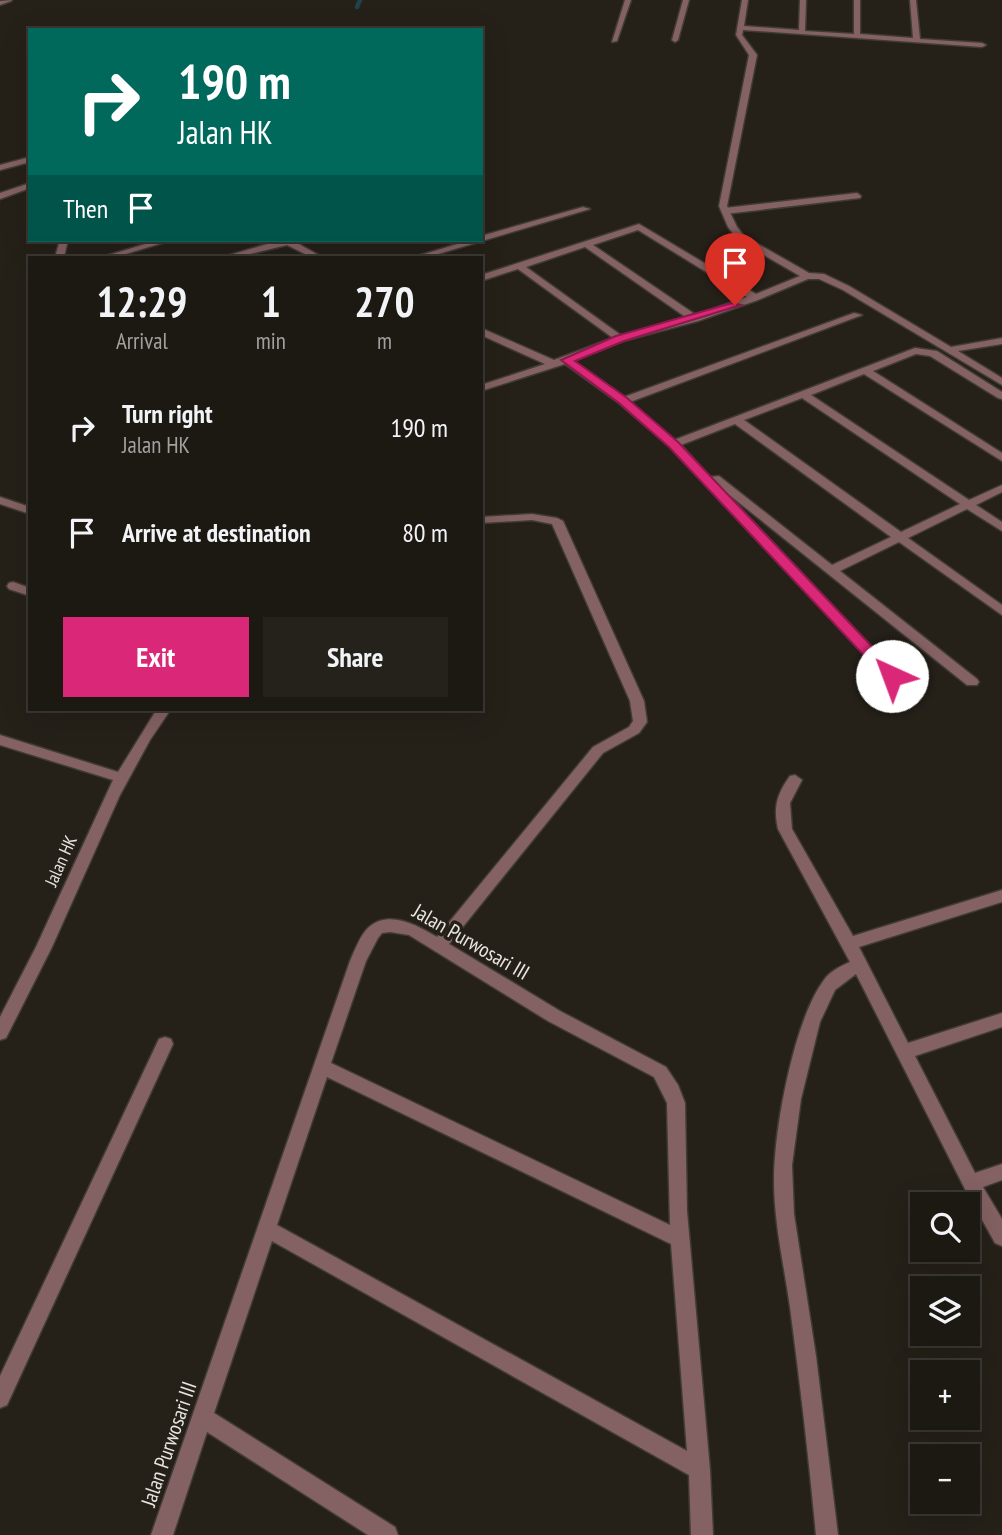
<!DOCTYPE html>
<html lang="en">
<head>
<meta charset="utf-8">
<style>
	:root { --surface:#1c1812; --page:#25211b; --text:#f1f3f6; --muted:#a0a09f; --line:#3a3732; --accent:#db2777 }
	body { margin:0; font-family:"PT Sans Narrow",sans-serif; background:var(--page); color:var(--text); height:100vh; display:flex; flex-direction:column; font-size:26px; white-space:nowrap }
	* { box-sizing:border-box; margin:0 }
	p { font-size:23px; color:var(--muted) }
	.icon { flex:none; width:38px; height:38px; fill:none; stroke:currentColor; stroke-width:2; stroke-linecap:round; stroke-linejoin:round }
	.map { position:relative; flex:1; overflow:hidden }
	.sheet { position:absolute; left:28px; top:256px; width:455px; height:455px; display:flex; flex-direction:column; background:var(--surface); border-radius:0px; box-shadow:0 7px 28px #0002,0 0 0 2px var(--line) }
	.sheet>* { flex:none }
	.banner { position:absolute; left:28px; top:28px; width:455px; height:214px; border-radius:0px; box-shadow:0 7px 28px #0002,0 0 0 2px var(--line); background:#00695c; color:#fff; overflow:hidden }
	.fabs { position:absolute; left:910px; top:1192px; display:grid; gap:14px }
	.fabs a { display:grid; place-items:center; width:70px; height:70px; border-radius:0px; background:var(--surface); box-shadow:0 7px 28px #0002,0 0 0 2px var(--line); font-size:35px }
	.pin { position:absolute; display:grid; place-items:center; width:60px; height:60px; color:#fff; margin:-72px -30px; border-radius:50% 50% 50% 0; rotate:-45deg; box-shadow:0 0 7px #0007 }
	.pin .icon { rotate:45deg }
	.me { position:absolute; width:77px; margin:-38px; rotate:317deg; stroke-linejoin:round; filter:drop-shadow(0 0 5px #0008) }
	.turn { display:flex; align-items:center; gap:24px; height:147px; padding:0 35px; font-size:32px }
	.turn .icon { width:91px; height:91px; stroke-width:2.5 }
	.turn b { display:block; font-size:49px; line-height:60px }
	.then { display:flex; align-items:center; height:66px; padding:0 35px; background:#0003; gap:14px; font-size:26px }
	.eta { display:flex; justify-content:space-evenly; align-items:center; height:119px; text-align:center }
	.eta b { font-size:42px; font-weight:700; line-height:49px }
	.button { display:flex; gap:14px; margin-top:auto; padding:14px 35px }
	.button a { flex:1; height:80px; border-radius:0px; background:var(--accent); color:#fff; font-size:28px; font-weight:700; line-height:80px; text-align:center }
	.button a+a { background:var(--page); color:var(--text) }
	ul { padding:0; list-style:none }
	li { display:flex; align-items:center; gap:21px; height:105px; padding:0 35px }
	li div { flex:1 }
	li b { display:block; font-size:26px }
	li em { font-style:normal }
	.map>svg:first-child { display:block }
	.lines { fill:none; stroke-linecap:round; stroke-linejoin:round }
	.stream { stroke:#1f434d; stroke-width:4.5 }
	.service-casing { stroke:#403c34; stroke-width:3 }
	.minor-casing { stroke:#403c34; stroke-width:3 }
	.service { fill:#846163; fill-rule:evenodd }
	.minor { fill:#846163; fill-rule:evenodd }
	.route { fill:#db2777; stroke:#8e194d; stroke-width:2 }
	.labels { text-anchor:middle; stroke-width:7; stroke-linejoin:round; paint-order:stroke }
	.street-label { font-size:18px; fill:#e9e6e1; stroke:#252018 }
	.near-street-label { font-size:21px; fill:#e9e6e1; stroke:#252018 }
</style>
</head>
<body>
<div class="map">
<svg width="1002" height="1535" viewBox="0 0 1002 1535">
	<rect width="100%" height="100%" fill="#252018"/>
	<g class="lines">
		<path class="stream" d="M 0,1 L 3,0
			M 357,7 L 360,0"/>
		<g class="service-casing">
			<path id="service" d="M 12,0 L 11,1 L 0,5 L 0,1 Z
				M 857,193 L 861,196 L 860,198 L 725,214 L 721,211 L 725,208 Z"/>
		</g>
		<g class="minor-casing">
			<path id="minor" d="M 625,0 L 631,0 L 617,41 L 612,42 Z
				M 683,0 L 689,0 L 678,40 L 675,42 L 672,40 Z
				M 742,0 L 748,0 L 744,26 L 799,30 L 800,0 L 806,0 L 805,31 L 854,34 L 854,0 L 860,0 L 860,34 L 913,38 L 910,0 L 916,0 L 920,39 L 982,43 L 986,45 L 982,47 L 743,30 L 742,35 L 757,55 L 727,206 L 737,227 L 744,236 L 809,273 L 824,274 L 849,286 L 951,347 L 1002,338 L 1002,344 L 958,351 L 1002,378 L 1002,385 L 843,290 L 819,279 L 808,279 L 758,300 L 698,321 L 623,341 L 573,361 L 624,397 L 854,313 L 862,315 L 630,402 L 674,440 L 915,348 L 937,351 L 1002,392 L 1002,399 L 998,398 L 930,356 L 916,354 L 873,371 L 1002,453 L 1002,461 L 864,374 L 811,395 L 969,500 L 1002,485 L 1002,492 L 976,505 L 1002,522 L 1002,531 L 967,509 L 908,538 L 1002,605 L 1002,615 L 899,542 L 840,571 L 977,679 L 979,682 L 977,685 L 967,685 L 722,489 L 899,676 L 897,679 L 887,679 L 669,446 L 619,403 L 565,364 L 481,391 L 481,385 L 545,364 L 481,335 L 481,328 L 554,360 L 613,338 L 518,269 L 481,281 L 481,275 L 639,224 L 756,294 L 800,276 L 738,240 L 728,227 L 719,206 L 749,55 L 736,35 ZM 638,230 L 747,297 L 696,315 L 593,245 ZM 585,247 L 687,318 L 622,336 L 526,267 ZM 802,398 L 960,504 L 901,532 L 744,420 ZM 735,424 L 891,537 L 832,565 L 719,476 L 710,477 L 681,445 Z
				M 30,157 L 30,162 L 0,170 L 0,165 Z
				M 30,183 L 30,188 L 0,199 L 0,193 Z
				M 583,207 L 590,209 L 428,257 L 414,257 L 471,240 L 481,240 L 481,236 Z
				M 60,240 L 68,240 L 64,257 L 55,257 Z
				M 159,240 L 172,240 L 116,257 L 102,257 Z
				M 281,240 L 300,240 L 297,243 L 322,257 L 311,257 L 287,245 L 238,257 L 223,257 Z
				M 0,497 L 30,507 L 30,514 L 0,504 Z
				M 532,514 L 557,518 L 563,521 L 644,701 L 647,722 L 639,733 L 603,753 L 449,944 L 560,1011 L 666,1067 L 678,1085 L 685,1103 L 687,1211 L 710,1470 L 713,1535 L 691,1535 L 689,1475 L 272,1241 L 214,1413 L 395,1527 L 398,1535 L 368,1535 L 207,1432 L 173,1535 L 151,1535 L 350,961 C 355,950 360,935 369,927 C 389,909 419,926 437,937 L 593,747 L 629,727 L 633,721 L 630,701 L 552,524 L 532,520 L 481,523 L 481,517 ZM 390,932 L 409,935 L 548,1021 L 654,1077 L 667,1103 L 670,1225 L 331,1063 L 366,961 L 378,938 L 382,933 ZM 327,1077 L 671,1244 L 687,1451 L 277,1225 Z
				M 13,582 L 30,588 L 30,596 L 9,589 L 7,586 L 9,583 Z
				M 157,709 L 171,709 L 150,740 L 120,795 L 52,947 L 6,1038 L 0,1040 L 0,1017 L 36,947 L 113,780 L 0,745 L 0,735 L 118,772 Z
				M 795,775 L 802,780 L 790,803 L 792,829 L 853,936 L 1002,890 L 1002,902 L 859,947 L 908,1043 L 1002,1013 L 1002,1027 L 915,1056 L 975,1173 L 1002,1164 L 1002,1180 L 983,1187 L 1002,1219 L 1002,1246 L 995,1243 L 965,1189 L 856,974 L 835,990 L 820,1022 L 801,1099 L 792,1165 L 794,1214 L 816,1356 L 838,1535 L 816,1535 C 809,1459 800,1383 790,1307 C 784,1265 774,1223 774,1180 C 774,1129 794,1020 824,980 C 830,971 841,966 850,962 L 778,829 C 773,807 777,794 790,776 Z
				M 165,1037 L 171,1039 L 173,1044 L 7,1405 L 0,1408 L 0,1376 L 159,1039 Z"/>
		</g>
		<use href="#service" class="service"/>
		<use href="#minor" class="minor"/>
	</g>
	<path class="route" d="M 732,303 L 741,305 L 624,341 L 575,361 L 627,398 L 678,442 L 897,673 L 899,676 L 897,680 L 887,680 L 669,447 L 619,403 L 561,360 L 616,336 Z"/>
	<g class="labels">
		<g class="street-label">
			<text transform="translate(61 861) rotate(-66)" y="6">Jalan HK</text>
		</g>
		<g class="near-street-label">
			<text transform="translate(471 942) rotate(30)" y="7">Jalan Purwosari III</text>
			<text transform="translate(169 1444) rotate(-71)" y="7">Jalan Purwosari III</text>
		</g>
	</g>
</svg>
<div class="fabs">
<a><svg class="icon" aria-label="search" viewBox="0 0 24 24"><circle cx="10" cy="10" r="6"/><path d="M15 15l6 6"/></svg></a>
<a><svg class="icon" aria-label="layers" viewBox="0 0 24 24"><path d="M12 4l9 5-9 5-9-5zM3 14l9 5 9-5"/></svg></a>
<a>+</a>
<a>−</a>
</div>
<div class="pin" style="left:735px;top:305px;background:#d93025"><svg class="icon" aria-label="arrive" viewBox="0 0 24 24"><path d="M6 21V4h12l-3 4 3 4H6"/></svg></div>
<svg class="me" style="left:892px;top:676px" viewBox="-20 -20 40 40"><circle r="19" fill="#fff"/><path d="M0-13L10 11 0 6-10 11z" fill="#db2777"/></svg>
<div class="banner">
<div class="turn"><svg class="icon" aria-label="right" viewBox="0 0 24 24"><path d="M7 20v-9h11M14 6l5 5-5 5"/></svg><div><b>190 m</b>Jalan HK</div></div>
<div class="then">Then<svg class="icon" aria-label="arrive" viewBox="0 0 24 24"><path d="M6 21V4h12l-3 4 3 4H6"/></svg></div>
</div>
<section class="sheet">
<div class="eta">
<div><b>12:29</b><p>Arrival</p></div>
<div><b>1</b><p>min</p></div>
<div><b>270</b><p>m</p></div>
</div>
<ul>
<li><svg class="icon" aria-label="right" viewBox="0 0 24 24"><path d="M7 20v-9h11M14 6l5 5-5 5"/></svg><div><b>Turn right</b><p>Jalan HK</p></div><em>190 m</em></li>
<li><svg class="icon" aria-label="arrive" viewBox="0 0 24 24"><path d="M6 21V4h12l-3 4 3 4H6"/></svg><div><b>Arrive at destination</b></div><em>80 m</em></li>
</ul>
<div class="button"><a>Exit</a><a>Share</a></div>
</section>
</div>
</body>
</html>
